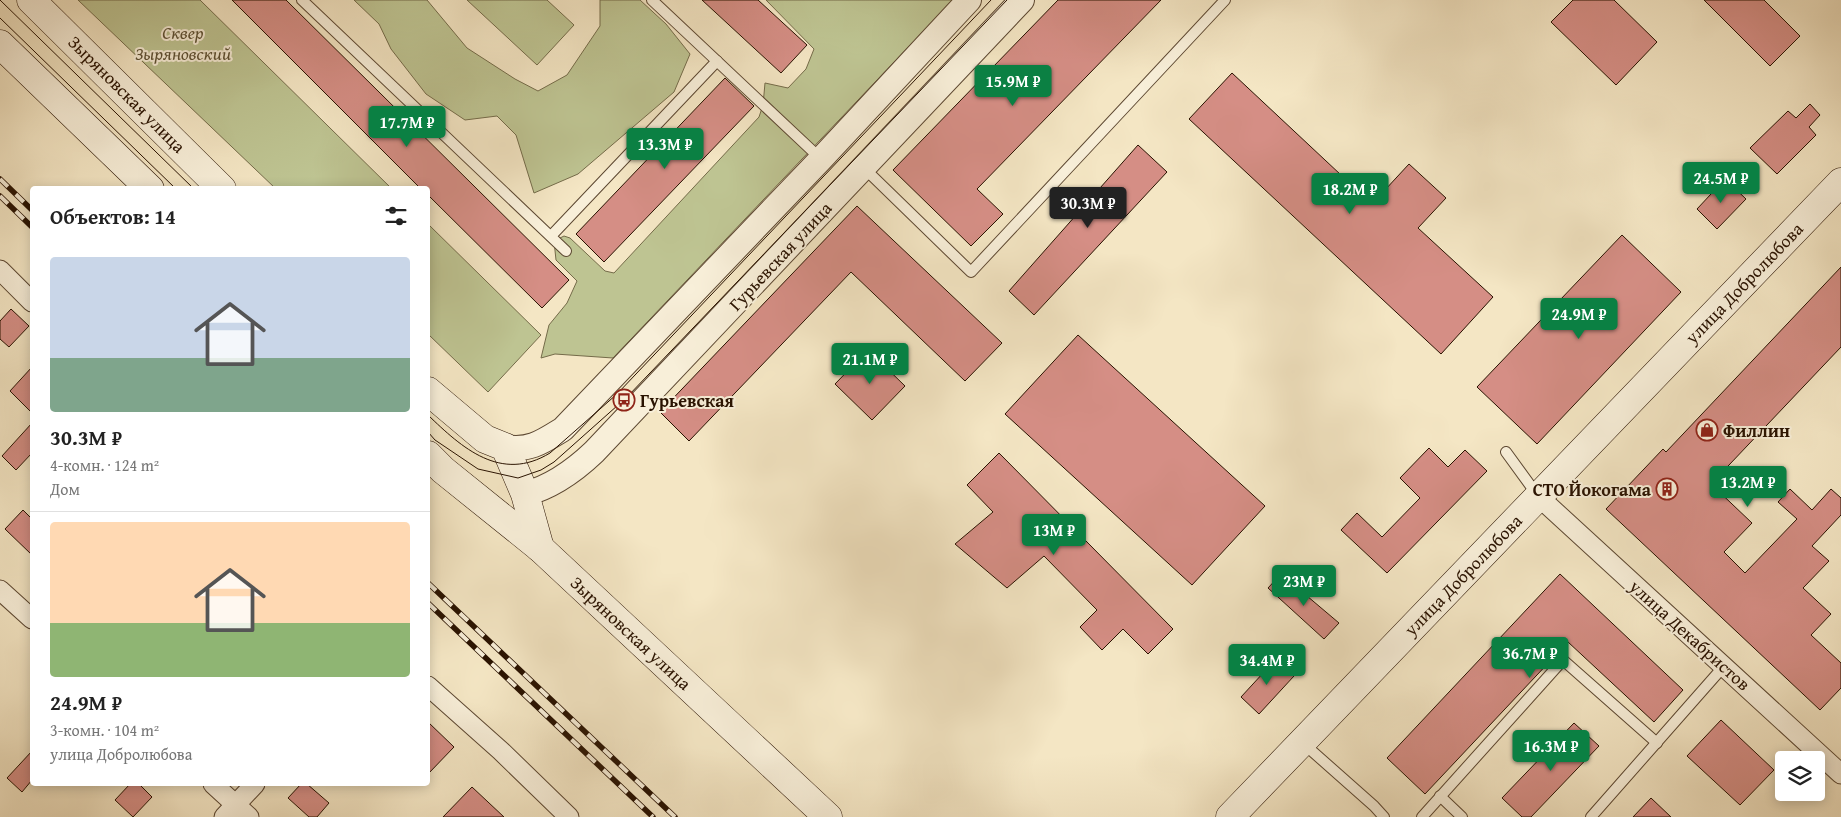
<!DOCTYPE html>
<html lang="ru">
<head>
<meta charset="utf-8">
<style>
	body { margin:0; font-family:"Gentium Book Plus",serif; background:#f6f6f6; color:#222; height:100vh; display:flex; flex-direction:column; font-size:19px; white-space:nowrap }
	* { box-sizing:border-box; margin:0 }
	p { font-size:16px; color:#767676 }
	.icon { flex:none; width:28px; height:28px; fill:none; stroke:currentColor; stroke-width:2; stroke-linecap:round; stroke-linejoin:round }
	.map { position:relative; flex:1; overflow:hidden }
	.sheet { position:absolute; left:30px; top:186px; width:400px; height:600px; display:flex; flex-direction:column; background:#fff; border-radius:5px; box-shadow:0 2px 12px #0003 }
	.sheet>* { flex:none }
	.fabs { position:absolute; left:1775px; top:751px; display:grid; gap:10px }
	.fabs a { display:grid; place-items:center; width:50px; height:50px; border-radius:5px; background:#fff; box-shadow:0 2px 12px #0003; font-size:25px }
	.price { position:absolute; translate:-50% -42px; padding:0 11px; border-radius:5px; background:#0b8043; color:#fff; font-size:16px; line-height:32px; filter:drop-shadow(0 1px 2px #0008) }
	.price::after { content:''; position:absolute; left:50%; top:30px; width:15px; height:11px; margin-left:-8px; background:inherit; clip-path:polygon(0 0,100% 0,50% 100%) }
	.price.current { background:#222; color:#fff }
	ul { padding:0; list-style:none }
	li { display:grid; align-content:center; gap:10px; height:265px; padding:0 20px }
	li+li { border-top:1px solid #e0e0e0 }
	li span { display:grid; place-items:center; height:155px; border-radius:5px; color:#555 }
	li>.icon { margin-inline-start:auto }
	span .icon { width:90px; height:90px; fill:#fffc; stroke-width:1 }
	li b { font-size:21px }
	h2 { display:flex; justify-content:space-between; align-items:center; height:60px; padding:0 20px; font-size:21px }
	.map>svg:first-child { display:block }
	.green { fill:#bec492; stroke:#746b49 }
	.building { fill:#d58e85; stroke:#291200 }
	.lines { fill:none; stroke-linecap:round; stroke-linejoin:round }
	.service-casing { stroke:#5c4731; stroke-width:12 }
	.minor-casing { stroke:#5c4731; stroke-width:21 }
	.tertiary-casing { stroke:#5c4731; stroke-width:26 }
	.secondary-casing { stroke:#291200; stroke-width:29 }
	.service { stroke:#f8efd9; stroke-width:10 }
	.minor { stroke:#f8efd9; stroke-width:19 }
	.tertiary { stroke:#f8efd9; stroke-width:24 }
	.secondary { stroke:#f8efd9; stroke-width:28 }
	.tram { stroke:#291200; stroke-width:1 }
	.rail-casing { stroke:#291200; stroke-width:5.5 }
	.rail { stroke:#f8efd9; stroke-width:4; stroke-dasharray:11; stroke-linecap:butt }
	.labels { text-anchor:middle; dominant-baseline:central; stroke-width:4; stroke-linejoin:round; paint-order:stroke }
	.park-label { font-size:18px; font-style:italic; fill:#5d5033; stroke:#f8efd9 }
	.street-label { font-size:18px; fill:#291200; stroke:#f8efd9 }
	.poi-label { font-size:18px; font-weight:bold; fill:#291200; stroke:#f8efd9; text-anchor:start }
</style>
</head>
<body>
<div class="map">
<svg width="1841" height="817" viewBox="0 0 1841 817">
	<rect width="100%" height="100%" fill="#f4e6c4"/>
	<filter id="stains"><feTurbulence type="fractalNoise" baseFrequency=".004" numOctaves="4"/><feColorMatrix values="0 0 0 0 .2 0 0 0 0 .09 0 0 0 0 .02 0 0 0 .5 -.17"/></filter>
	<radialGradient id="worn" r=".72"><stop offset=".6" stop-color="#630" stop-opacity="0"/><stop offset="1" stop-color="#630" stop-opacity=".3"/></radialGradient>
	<g class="green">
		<polygon points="78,0 200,0 392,189 276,189"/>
		<polygon points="354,0 427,0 467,48 515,79 538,91 567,75 600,26 600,0 640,0 666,24 690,54 674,92 578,174 534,193 516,135 497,116 465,120 426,94 391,49 379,24"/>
		<polygon points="467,0 547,0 574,25 537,65"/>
		<polygon points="766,0 953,0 613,358 555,354 541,358 549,325 567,303 577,281 556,260 554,241 564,236 570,238 605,271 614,273 759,117 763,105 765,83 788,88 806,69 814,49"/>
		<polygon points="428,224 541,335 488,392 428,334"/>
	</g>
	<g class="building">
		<polygon points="232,0 286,0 569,280 542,308 428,195 428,189 421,189"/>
		<polygon points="702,0 758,0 807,45 781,73"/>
		<polygon points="1058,0 1161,0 977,189 1003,214 971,246 893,170"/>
		<polygon points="1573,0 1614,0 1657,42 1616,85 1551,22"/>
		<polygon points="1704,0 1764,0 1800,36 1770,66"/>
		<polygon points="1232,73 1372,204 1409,164 1446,198 1418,228 1493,297 1441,354 1189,119"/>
		<polygon points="725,78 754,106 604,262 576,234"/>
		<polygon points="1810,104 1820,115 1809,127 1816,135 1777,174 1750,148 1788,111 1796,118"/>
		<polygon points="1138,145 1167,172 1034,315 1009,291"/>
		<polygon points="1725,179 1746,199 1717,229 1697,209"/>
		<polygon points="857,206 1002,343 965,381 851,272 689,441 660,412"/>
		<polygon points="1622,235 1681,292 1537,444 1477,387"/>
		<polygon points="1841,267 1841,347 1711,484 1752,523 1724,552 1745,573 1797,519 1778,502 1790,489 1812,510 1831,489 1841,498 1841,515 1812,546 1829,561 1803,588 1831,614 1811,635 1841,663 1841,688 1820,710 1606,509 1663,449 1666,452"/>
		<polygon points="11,309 29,326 9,347 0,339 0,321"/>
		<polygon points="1078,335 1265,506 1192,585 1005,414"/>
		<polygon points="868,350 905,386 872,420 835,384"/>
		<polygon points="32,367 32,413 10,391"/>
		<polygon points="32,423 32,453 16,470 2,456"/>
		<polygon points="1429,448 1448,467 1465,450 1487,471 1387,573 1341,530 1357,513 1382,537 1420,498 1400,478"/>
		<polygon points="999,453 1173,629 1148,654 1123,629 1102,650 1080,627 1097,610 1044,556 1007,588 955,544 993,512 967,485"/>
		<polygon points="23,510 32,519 32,555 5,529"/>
		<polygon points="1281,574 1339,623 1324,639 1268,588"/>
		<polygon points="1560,574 1683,690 1654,722 1568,642 1425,794 1387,758"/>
		<polygon points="1276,659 1294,676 1259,714 1241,697"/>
		<polygon points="1721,720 1774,770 1740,805 1687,756"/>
		<polygon points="428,722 454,747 428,774"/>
		<polygon points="1574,723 1599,746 1531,817 1522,817 1502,798"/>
		<polygon points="32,751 32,780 22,792 7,778"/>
		<polygon points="130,784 139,784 152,797 133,817 115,800"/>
		<polygon points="301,784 307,784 329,803 317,817 309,817 288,798"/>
		<polygon points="472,787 504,817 443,817"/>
		<polygon points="1651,798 1671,817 1633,817"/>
	</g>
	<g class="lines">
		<g class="service-casing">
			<g id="service">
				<polyline points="302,0 566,251"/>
				<polyline points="652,0 821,159"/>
				<polyline points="863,167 971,272 1225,0"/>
				<polyline points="551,236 717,61"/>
				<polyline points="1506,452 1538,496"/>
				<polyline points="1304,744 1374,806 1384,817"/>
				<polyline points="1440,796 1462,817"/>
				<polyline points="1422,817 1563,660 1657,743"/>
				<polyline points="1591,817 1724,666"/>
			</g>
		</g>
		<g class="minor-casing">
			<g id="minor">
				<polyline points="0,270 32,302"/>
				<polyline points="1539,497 1841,774"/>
				<polyline points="0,590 32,619"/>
				<polyline points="428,686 501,751 569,817"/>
				<polyline points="213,784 249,817"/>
				<polyline points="224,817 255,784"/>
			</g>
		</g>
		<g class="tertiary-casing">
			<g id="tertiary">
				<path d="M505,447c25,4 37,-5 58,-18l258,-270 148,-159"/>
				<path d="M525,494c27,-7 49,-23 69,-42l428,-452"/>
			</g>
		</g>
		<g class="secondary-casing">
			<g id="secondary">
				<polyline points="31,0 222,189"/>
				<polyline points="0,44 150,189"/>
				<polyline points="428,391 485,439 505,447 525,494 540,548"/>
				<polyline points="428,455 443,470 540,548 828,817"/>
				<polyline points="1230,817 1841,182"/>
			</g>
		</g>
		<use href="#service" class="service"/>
		<use href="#minor" class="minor"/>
		<use href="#tertiary" class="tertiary"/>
		<use href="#secondary" class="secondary"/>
		<g class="tram">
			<polyline points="0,0 194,189"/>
			<polyline points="0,18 176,189"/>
			<path d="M428,415c34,33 73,68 122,38l67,-59 374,-394"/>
			<polyline points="428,432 435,440 478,469 518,478 541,470 554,462 627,397 1007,0"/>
		</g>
		<g class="rail-casing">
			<g id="rail">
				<polyline points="0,179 32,210"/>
				<polyline points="0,196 32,227"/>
				<polyline points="428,583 675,817"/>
				<polyline points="428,603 653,817"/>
			</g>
		</g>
		<use href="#rail" class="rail"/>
	</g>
	<defs>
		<g id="bus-ring" transform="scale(1.125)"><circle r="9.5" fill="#f8efd9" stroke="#8f2418" stroke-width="1.5"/><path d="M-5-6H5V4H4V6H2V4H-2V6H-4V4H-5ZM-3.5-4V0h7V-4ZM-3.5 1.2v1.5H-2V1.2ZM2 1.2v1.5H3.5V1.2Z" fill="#8f2418"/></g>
		<g id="shop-ring" transform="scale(1.125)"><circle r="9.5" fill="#f8efd9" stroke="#8f2418" stroke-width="1.5"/><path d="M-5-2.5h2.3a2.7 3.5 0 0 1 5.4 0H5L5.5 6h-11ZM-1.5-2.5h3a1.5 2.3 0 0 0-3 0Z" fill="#8f2418"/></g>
		<g id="building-ring" transform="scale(1.125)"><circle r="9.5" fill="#f8efd9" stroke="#8f2418" stroke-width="1.5"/><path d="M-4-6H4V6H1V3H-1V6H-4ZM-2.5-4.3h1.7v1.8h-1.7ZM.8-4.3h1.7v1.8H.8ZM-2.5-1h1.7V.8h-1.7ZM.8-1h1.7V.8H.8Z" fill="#8f2418"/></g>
	</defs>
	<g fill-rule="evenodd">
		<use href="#bus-ring" x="624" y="400"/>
		<use href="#shop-ring" x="1707" y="430"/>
		<use href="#building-ring" x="1667" y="489"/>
	</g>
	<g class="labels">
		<g class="park-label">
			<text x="183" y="32">Cквер<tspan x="183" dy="21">Зыряновский</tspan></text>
		</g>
		<g class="street-label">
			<text transform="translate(127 94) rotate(45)">Зыряновская улица</text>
			<text transform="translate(780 256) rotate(-47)">Гурьевская улица</text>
			<text transform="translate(1744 283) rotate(-46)">улица Добролюбова</text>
			<text transform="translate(1463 575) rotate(-46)">улица Добролюбова</text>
			<text transform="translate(631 633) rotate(43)">Зыряновская улица</text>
			<text transform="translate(1690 635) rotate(42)">улица Декабристов</text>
		</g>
		<g class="poi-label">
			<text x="640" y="400">Гурьевская</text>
			<text x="1723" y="430">Филлин</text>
			<text x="1651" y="489" text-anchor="end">СТО Йокогама</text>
		</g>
	</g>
	<rect width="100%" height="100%" filter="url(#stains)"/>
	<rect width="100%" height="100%" fill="url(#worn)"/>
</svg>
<div class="fabs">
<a><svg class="icon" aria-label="layers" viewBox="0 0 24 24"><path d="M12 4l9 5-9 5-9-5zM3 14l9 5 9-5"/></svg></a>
</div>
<b class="price" style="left:1013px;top:107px">15.9M ₽</b>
<b class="price" style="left:407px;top:148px">17.7M ₽</b>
<b class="price" style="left:665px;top:170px">13.3M ₽</b>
<b class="price" style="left:1721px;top:204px">24.5M ₽</b>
<b class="price" style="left:1350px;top:215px">18.2M ₽</b>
<b class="price current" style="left:1088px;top:229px">30.3M ₽</b>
<b class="price" style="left:1579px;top:340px">24.9M ₽</b>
<b class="price" style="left:870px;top:385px">21.1M ₽</b>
<b class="price" style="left:1748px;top:508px">13.2M ₽</b>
<b class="price" style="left:1054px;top:556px">13M ₽</b>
<b class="price" style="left:1304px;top:607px">23M ₽</b>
<b class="price" style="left:1530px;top:679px">36.7M ₽</b>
<b class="price" style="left:1267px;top:686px">34.4M ₽</b>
<b class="price" style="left:1551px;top:772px">16.3M ₽</b>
<section class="sheet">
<h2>Объектов: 14<svg class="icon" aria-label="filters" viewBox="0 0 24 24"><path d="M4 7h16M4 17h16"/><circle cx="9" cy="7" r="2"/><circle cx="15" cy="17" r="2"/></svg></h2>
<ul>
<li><span style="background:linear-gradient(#c9d6e8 65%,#7fa58c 0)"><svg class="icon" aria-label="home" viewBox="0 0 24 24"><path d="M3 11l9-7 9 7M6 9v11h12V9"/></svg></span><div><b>30.3M ₽</b><p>4-комн. · 124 m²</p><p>Дом</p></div></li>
<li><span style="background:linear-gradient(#ffd9b3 65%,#8fb573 0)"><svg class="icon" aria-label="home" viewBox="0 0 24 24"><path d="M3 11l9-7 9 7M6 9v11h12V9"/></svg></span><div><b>24.9M ₽</b><p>3-комн. · 104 m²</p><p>улица Добролюбова</p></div></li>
</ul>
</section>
</div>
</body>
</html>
